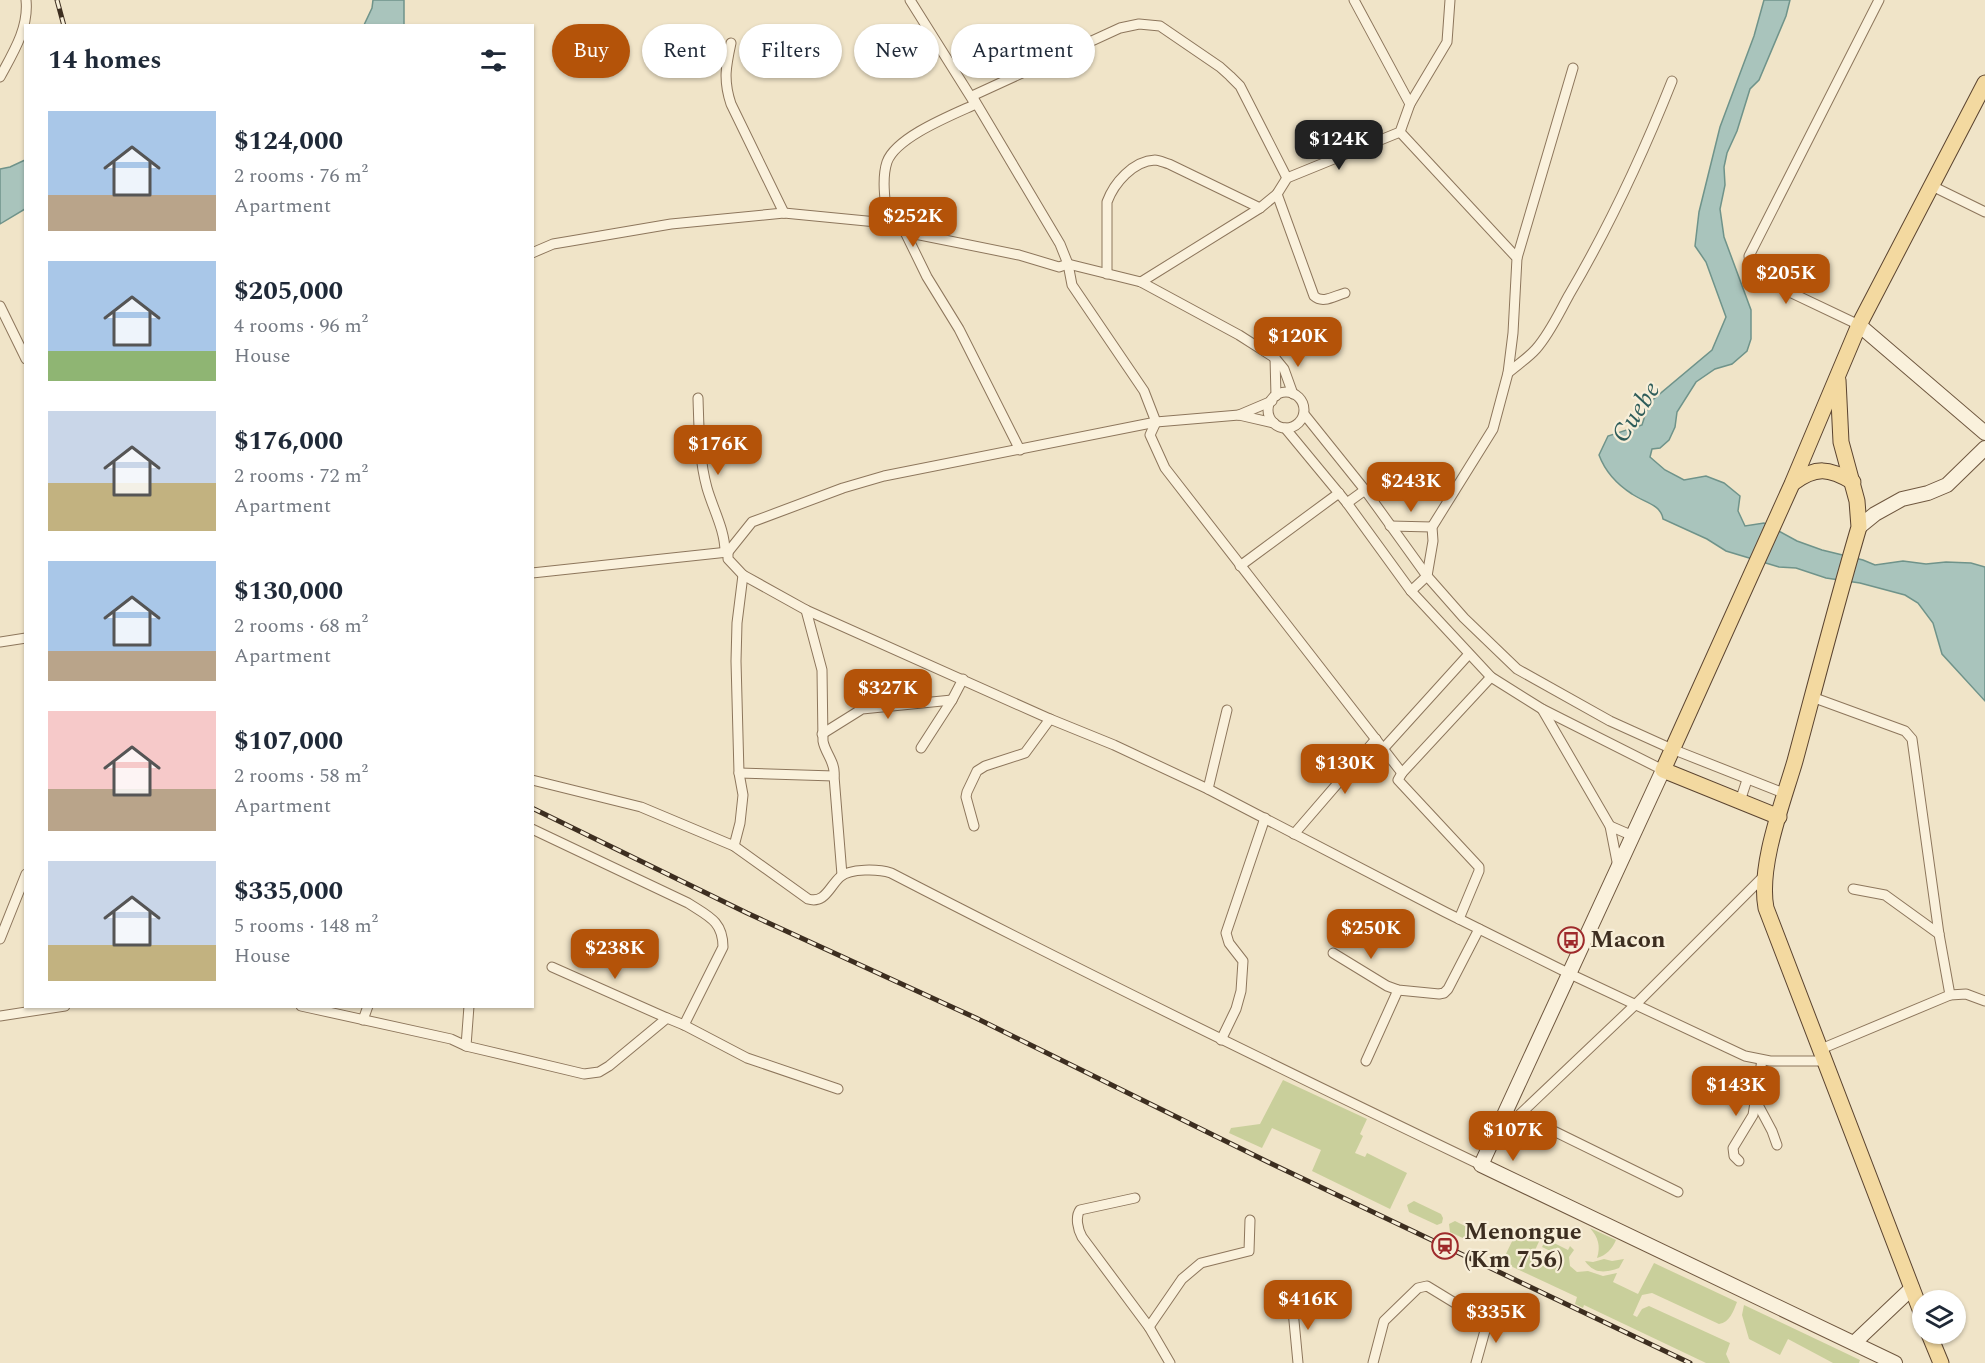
<!DOCTYPE html>
<html lang="en">
<head>
<meta charset="utf-8">
<style>
	body { margin:0; font-family:Spectral,serif; background:#f6f6f7; color:#1f2937; height:100vh; display:flex; flex-direction:column; font-size:22px; white-space:nowrap }
	* { box-sizing:border-box; margin:0 }
	p { font-size:20px; color:#747a83 }
	.icon { flex:none; width:33px; height:33px; fill:none; stroke:currentColor; stroke-width:2; stroke-linecap:round; stroke-linejoin:round }
	.map { position:relative; flex:1; overflow:hidden }
	.drawer { position:absolute; left:24px; top:24px; width:510px; height:984px; display:flex; flex-direction:column; background:#fff; border-radius:0px; box-shadow:0 2px 4px #0004 }
	.drawer>* { flex:none }
	.guide { position:absolute; left:552px; top:24px; width:570px; height:54px; display:flex; gap:12px }
	.controls { position:absolute; left:1912px; top:1290px; display:grid; gap:12px }
	.controls a { display:grid; place-items:center; width:54px; height:54px; border-radius:50%; background:#fff; box-shadow:0 2px 4px #0004; font-size:30px }
	.price { position:absolute; translate:-50% -51px; padding:0 14px; border-radius:12px; background:#b45309; color:#fff; font-size:20px; line-height:39px; filter:drop-shadow(0 2px 3px #0008) }
	.price::after { content:''; position:absolute; left:50%; top:36px; width:18px; height:14px; margin-left:-9px; background:inherit; clip-path:polygon(0 0,100% 0,50% 100%) }
	.price.current { background:#222; color:#fff }
	ul { padding:0; list-style:none }
	li { display:flex; align-items:center; gap:18px; height:150px; padding:0 24px }
	li span { display:grid; place-items:center; flex:none; width:168px; height:120px; border-radius:0px; color:#555 }
	li>.icon { margin-inline-start:auto }
	span .icon { width:72px; height:72px; fill:#fffc; stroke-width:1 }
	li b { font-size:26px }
	h2 { display:flex; justify-content:space-between; align-items:center; height:72px; padding:0 24px; font-size:26px }
	.tag { padding:0 21px; border-radius:27px; background:#fff; box-shadow:0 2px 4px #0004; font-size:21px; line-height:54px }
	.tag.current { background:#b45309; color:#fff }
	.map>svg:first-child { display:block }
	.green { fill:#c9cf9b }
	.water { fill:#a9c4bc; stroke:#6f938a; stroke-width:1.5 }
	.lines { fill:none; stroke-linecap:round; stroke-linejoin:round }
	.street-casing { stroke:#8d765c; stroke-width:11 }
	.secondary-casing { stroke:#6f573f; stroke-width:16 }
	.primary-casing { stroke:#5b4430; stroke-width:17 }
	.street { stroke:#faf1dc; stroke-width:9 }
	.secondary { stroke:#faf1dc; stroke-width:14 }
	.primary { stroke:#f3d9a0; stroke-width:15 }
	.rail-casing { stroke:#3d2e20; stroke-width:5 }
	.rail { stroke:#f7eed8; stroke-width:3; stroke-dasharray:9; stroke-linecap:butt }
	.labels { text-anchor:middle; dominant-baseline:central; stroke-width:4.5; stroke-linejoin:round; paint-order:stroke }
	.poi-label { font-size:24px; font-weight:bold; fill:#3d2e20; stroke:#f7eed8; text-anchor:start }
	.water-label { font-size:26px; font-style:italic; fill:#2f5d5a; stroke:#f7eed8 }
</style>
</head>
<body>
<div class="map">
<svg width="1985" height="1363" viewBox="0 0 1985 1363">
	<rect width="100%" height="100%" fill="#f0e4c8"/>
	<g class="green">
		<polygon points="1283,1080 1367,1119 1360,1134 1363,1136 1355,1153 1365,1157 1367,1153 1407,1173 1390,1209 1312,1171 1321,1150 1272,1128 1262,1148 1229,1133 1231,1128 1260,1124"/>
		<polygon points="1414,1201 1441,1214 1443,1218 1442,1223 1437,1225 1409,1212 1407,1205"/>
		<polygon points="1455,1221 1473,1230 1474,1234 1473,1238 1467,1240 1450,1232 1449,1224"/>
		<path d="M1519,1227l22,10 -9,20 3,2 -1,2 15,7 3,-5 7,3 4,-9 -21,-10 4,-8 22,11 2,-4 4,4 -5,7 1,9 7,6 11,-1 15,5 14,-3 -4,9 25,12 16,-31 83,39c-4,10 -7,20 -18,22l-67,-31 -10,2 -9,20 4,2 5,-8 7,-3 81,37 -4,11 4,9h-24l-122,-58 -1,3 -8,-4 2,-7 -75,-35z"/>
		<path d="M1590,1228l26,12c-4,9 -9,15 -19,18 4,-12 1,-21 -7,-30z"/>
		<path d="M1604,1259l8,2 12,-2 -5,9c-14,5 -25,6 -34,-7l8,1z"/>
		<polygon points="1744,1305 1860,1360 1859,1363 1833,1363 1788,1339 1780,1355 1749,1339 1742,1315"/>
	</g>
	<g class="water">
		<polygon points="373,0 404,0 404,25 364,25 372,8"/>
		<path d="M1764,0h26l-4,16 -27,64 -9,9 -13,42 -10,22 -3,14 1,18 -5,24 4,28 27,73v29l-4,12 -15,13 -17,5 -19,13 -19,30 -2,15 -6,13 -9,8 -8,1 -2,8 15,13 19,10 22,-4 18,7 16,13 -2,15 7,15 19,-3 33,18 25,9 41,10 12,5 28,-4 23,3 20,-2 25,1 14,4v134l-43,-47 -9,-31 -15,-20 -13,-8 -45,-12 -34,-5 -30,-10 -17,-1 -53,-16 -19,-12 -44,-20c-2,-15 -20,-17 -31,-25 -14,-9 -27,-23 -33,-39l9,-19 34,-11 7,-22 63,-53 14,-33 -20,-55 -11,-16 4,-34 21,-85 34,-91z"/>
		<polygon points="25,160 25,209 0,224 0,169 10,167"/>
	</g>
	<g class="lines">
		<g class="street-casing">
			<g id="street">
				<polyline points="910,0 974,102"/>
				<polyline points="1354,0 1410,104"/>
				<path d="M731,43c-5,23 -8,37 0,61l53,109"/>
				<path d="M0,77c13,-24 29,-49 26,-77"/>
				<polyline points="1400,132 1517,258 1513,333 1508,373 1493,429 1432,527 1433,541 1427,576 1411,591"/>
				<polyline points="1287,178 1240,86 1230,76 1220,67 1160,26 1139,24 1120,28 972,96 1060,244 1068,264 1072,285 1144,391 1156,422 1150,435 1165,468 1402,773"/>
				<polyline points="1932,186 1985,212"/>
				<path d="M1277,194l37,102c9,8 20,0 31,-3"/>
				<path d="M887,223c-1,-19 -6,-43 0,-61 9,-25 65,-47 89,-58l-3,-6"/>
				<polyline points="905,232 927,277 959,329 1020,450"/>
				<polyline points="532,253 553,244 571,241 671,224 784,213 887,223 905,232 1019,255 1059,267 1068,264 1141,282 1239,335 1275,358 1284,369 1293,394"/>
				<polyline points="1517,258 1573,68"/>
				<path d="M1107,274v-72c7,-19 26,-41 48,-42 4,0 10,3 14,4l91,44"/>
				<polyline points="1141,282 1260,208 1277,194 1287,178 1400,132 1410,104 1447,42 1450,0"/>
				<polyline points="0,306 26,359"/>
				<polyline points="1859,325 1756,276 1750,265 1749,256 1879,0"/>
				<polyline points="1275,358 1276,396"/>
				<path d="M1508,373c9,-8 20,-15 28,-24 14,-16 23,-36 33,-54 40,-68 74,-141 103,-214"/>
				<circle cx="1286" cy="410" r="18"/>
				<path d="M698,398c1,30 1,61 9,90 6,21 18,42 18,64"/>
				<polyline points="1304,414 1365,490 1427,576 1464,618 1517,669 1610,721 1672,749 1786,794"/>
				<polyline points="1239,415 1272,401"/>
				<polyline points="1285,428 1347,503 1411,591 1491,677 1542,709 1663,770"/>
				<polyline points="1347,503 1365,490"/>
				<polyline points="1390,526 1432,527"/>
				<polyline points="728,552 728,559 743,575 806,610 1050,719 1114,745 1208,789 1445,912 1568,973 1745,1056 1770,1061 1826,1061"/>
				<polyline points="1240,566 1339,493"/>
				<polyline points="532,573 728,552 752,522 843,488 884,476 1156,422 1239,415 1274,423"/>
				<path d="M806,610l16,60 1,71c2,12 13,22 11,35l8,99"/>
				<polyline points="0,642 26,638"/>
				<polyline points="1812,697 1905,731 1912,739 1939,934 1950,995 1821,1049"/>
				<polyline points="1542,709 1610,826 1618,867"/>
				<polyline points="822,734 862,709 952,700"/>
				<polyline points="921,748 952,700 963,679"/>
				<polyline points="1383,749 1469,654"/>
				<polyline points="739,773 834,776"/>
				<path d="M532,780l109,27 93,39 74,53c17,5 21,-12 32,-22 10,-9 39,-8 51,-4 195,101 392,197 590,292"/>
				<polyline points="1208,789 1227,710"/>
				<polyline points="1740,801 1747,780"/>
				<polyline points="974,826 966,797 967,792 977,771 985,766 1025,753 1050,719"/>
				<polyline points="1610,826 1633,836"/>
				<path d="M532,829l156,74c20,13 35,18 35,44l-39,78"/>
				<polyline points="1294,834 1376,739"/>
				<polyline points="734,846 740,823 743,795 739,773 736,661 737,623 743,575"/>
				<polyline points="1853,889 1885,895 1939,934"/>
				<polyline points="1459,919 1479,871 1479,867 1398,780 1402,773 1491,677"/>
				<polyline points="0,939 26,874"/>
				<polyline points="1333,953 1387,986 1398,990 1439,994 1444,993 1448,989 1479,929"/>
				<polyline points="552,967 667,1018"/>
				<polyline points="1950,995 1966,994 1985,1001"/>
				<polyline points="301,1006 451,1039 466,1046 584,1074 599,1072 609,1066 667,1018 684,1025 747,1058 838,1089"/>
				<polyline points="0,1016 65,1006"/>
				<polyline points="363,1020 368,1006"/>
				<polyline points="1221,1040 1236,1009 1241,991 1243,961 1229,943 1226,933 1265,818"/>
				<polyline points="466,1046 469,1006"/>
				<polyline points="1366,1061 1398,990"/>
				<polyline points="1756,1101 1772,1131 1777,1145"/>
				<polyline points="1521,1115 1678,1192"/>
				<polyline points="1495,1138 1636,1004 1764,876"/>
				<polyline points="1739,1161 1734,1156 1733,1148 1753,1115 1762,1060"/>
				<path d="M1135,1198l-55,12c-5,7 -2,20 2,27l67,90 21,36"/>
				<polyline points="1292,1300 1298,1363"/>
				<polyline points="1149,1327 1182,1279 1201,1263 1249,1251 1250,1220"/>
				<polyline points="1373,1363 1384,1321 1418,1288 1427,1286 1486,1322 1486,1327 1476,1363"/>
			</g>
		</g>
		<g class="secondary-casing">
			<g id="secondary">
				<polyline points="1859,325 1985,433"/>
				<polyline points="1859,527 1875,514 1902,499 1928,493 1947,485 1985,448"/>
				<polyline points="1663,770 1481,1165 1895,1363"/>
				<polyline points="1854,1343 1912,1288"/>
			</g>
		</g>
		<g class="primary-casing">
			<g id="primary">
				<path d="M1838,380l3,62 16,59 2,26c-23,78 -43,156 -64,234 -12,41 -37,105 -29,147l157,409"/>
				<path d="M1793,483c23,-17 36,-15 60,-1"/>
				<polyline points="1779,817 1663,770 1792,484 1859,325 1985,83"/>
				<polyline points="1929,1334 1941,1363"/>
			</g>
		</g>
		<use href="#street" class="street"/>
		<use href="#secondary" class="secondary"/>
		<use href="#primary" class="primary"/>
		<g class="rail-casing">
			<g id="rail">
				<polyline points="57,0 64,26"/>
				<polyline points="532,808 747,913 976,1018 1270,1163 1690,1363"/>
			</g>
		</g>
		<use href="#rail" class="rail"/>
	</g>
	<defs>
		<g id="bus-ring" transform="scale(1.35)"><circle r="9.5" fill="#f7eed8" stroke="#9e2a2b" stroke-width="1.5"/><path d="M-5-6H5V4H4V6H2V4H-2V6H-4V4H-5ZM-3.5-4V0h7V-4ZM-3.5 1.2v1.5H-2V1.2ZM2 1.2v1.5H3.5V1.2Z" fill="#9e2a2b"/></g>
		<g id="station-ring" transform="scale(1.35)"><circle r="9.5" fill="#f7eed8" stroke="#9e2a2b" stroke-width="1.5"/><path d="M-3-6H3Q5-6 5-4V2Q5 4 3 4L4.5 6H3L1.5 4h-3L-3 6H-4.5L-3 4Q-5 4-5 2V-4Q-5-6-3-6ZM-3.5-4v3h7v-3ZM-3.5 1v1.5H-2V1ZM2 1v1.5H3.5V1Z" fill="#9e2a2b"/></g>
	</defs>
	<g fill-rule="evenodd">
		<use href="#bus-ring" x="1571" y="940"/>
		<use href="#station-ring" x="1445" y="1246"/>
	</g>
	<g class="labels">
		<g class="poi-label">
			<text x="1590" y="940">Macon</text>
			<text x="1464" y="1232">Menongue<tspan x="1464" dy="28">(Km 756)</tspan></text>
		</g>
		<g class="water-label">
			<text transform="translate(1636 412) rotate(-57)">Cuebe</text>
		</g>
	</g>
</svg>
<div class="controls">
<a><svg class="icon" aria-label="layers" viewBox="0 0 24 24"><path d="M12 4l9 5-9 5-9-5zM3 14l9 5 9-5"/></svg></a>
</div>
<b class="price current" style="left:1339px;top:171px">$124K</b>
<b class="price" style="left:913px;top:248px">$252K</b>
<b class="price" style="left:1786px;top:305px">$205K</b>
<b class="price" style="left:1298px;top:368px">$120K</b>
<b class="price" style="left:718px;top:476px">$176K</b>
<b class="price" style="left:1411px;top:513px">$243K</b>
<b class="price" style="left:888px;top:720px">$327K</b>
<b class="price" style="left:1345px;top:795px">$130K</b>
<b class="price" style="left:1371px;top:960px">$250K</b>
<b class="price" style="left:615px;top:980px">$238K</b>
<b class="price" style="left:1736px;top:1117px">$143K</b>
<b class="price" style="left:1513px;top:1162px">$107K</b>
<b class="price" style="left:1308px;top:1331px">$416K</b>
<b class="price" style="left:1496px;top:1344px">$335K</b>
<div class="guide">
<a class="tag current">Buy</a>
<a class="tag">Rent</a>
<a class="tag">Filters</a>
<a class="tag">New</a>
<a class="tag">Apartment</a>
</div>
<section class="drawer">
<h2>14 homes<svg class="icon" aria-label="filters" viewBox="0 0 24 24"><path d="M4 7h16M4 17h16"/><circle cx="9" cy="7" r="2"/><circle cx="15" cy="17" r="2"/></svg></h2>
<ul>
<li><span style="background:linear-gradient(#a9c7e8 70%,#b9a48a 0)"><svg class="icon" aria-label="home" viewBox="0 0 24 24"><path d="M3 11l9-7 9 7M6 9v11h12V9"/></svg></span><div><b>$124,000</b><p>2 rooms · 76 m²</p><p>Apartment</p></div></li>
<li><span style="background:linear-gradient(#a9c7e8 75%,#8fb573 0)"><svg class="icon" aria-label="home" viewBox="0 0 24 24"><path d="M3 11l9-7 9 7M6 9v11h12V9"/></svg></span><div><b>$205,000</b><p>4 rooms · 96 m²</p><p>House</p></div></li>
<li><span style="background:linear-gradient(#c9d6e8 60%,#c2b280 0)"><svg class="icon" aria-label="home" viewBox="0 0 24 24"><path d="M3 11l9-7 9 7M6 9v11h12V9"/></svg></span><div><b>$176,000</b><p>2 rooms · 72 m²</p><p>Apartment</p></div></li>
<li><span style="background:linear-gradient(#a9c7e8 75%,#b9a48a 0)"><svg class="icon" aria-label="home" viewBox="0 0 24 24"><path d="M3 11l9-7 9 7M6 9v11h12V9"/></svg></span><div><b>$130,000</b><p>2 rooms · 68 m²</p><p>Apartment</p></div></li>
<li><span style="background:linear-gradient(#f6c9c9 65%,#b9a48a 0)"><svg class="icon" aria-label="home" viewBox="0 0 24 24"><path d="M3 11l9-7 9 7M6 9v11h12V9"/></svg></span><div><b>$107,000</b><p>2 rooms · 58 m²</p><p>Apartment</p></div></li>
<li><span style="background:linear-gradient(#c9d6e8 70%,#c2b280 0)"><svg class="icon" aria-label="home" viewBox="0 0 24 24"><path d="M3 11l9-7 9 7M6 9v11h12V9"/></svg></span><div><b>$335,000</b><p>5 rooms · 148 m²</p><p>House</p></div></li>
</ul>
</section>
</div>
</body>
</html>
